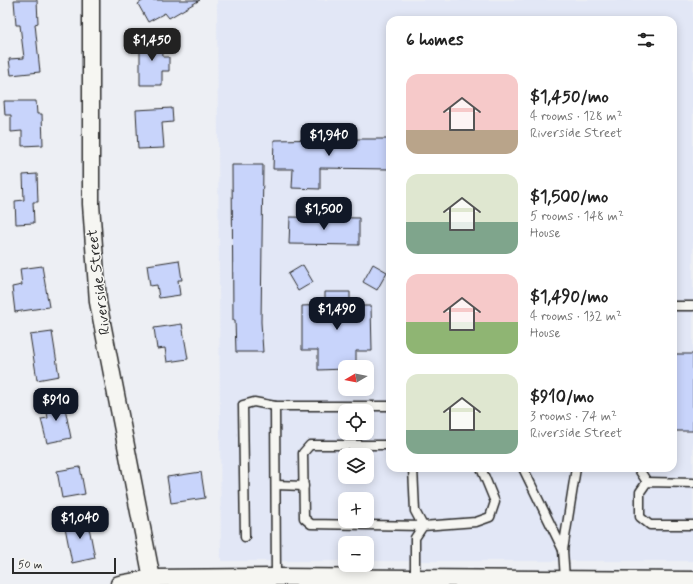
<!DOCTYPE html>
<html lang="en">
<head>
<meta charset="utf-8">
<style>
	body { margin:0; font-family:Mynerve,sans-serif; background:#f2f2f2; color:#222; height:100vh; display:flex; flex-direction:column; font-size:15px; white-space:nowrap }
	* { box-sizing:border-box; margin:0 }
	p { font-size:13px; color:#767676 }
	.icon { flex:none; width:22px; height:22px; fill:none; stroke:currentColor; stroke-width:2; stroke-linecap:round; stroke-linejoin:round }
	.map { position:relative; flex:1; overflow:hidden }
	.drawer { position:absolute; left:386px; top:16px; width:291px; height:456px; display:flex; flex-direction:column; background:#fff; border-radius:12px; box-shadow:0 2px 10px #0003 }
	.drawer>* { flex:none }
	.needle { width:26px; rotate:260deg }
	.buttons { position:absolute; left:338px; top:360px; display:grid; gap:8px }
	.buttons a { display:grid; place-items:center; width:36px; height:36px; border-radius:8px; background:#fff; box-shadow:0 2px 10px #0003; font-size:20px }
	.scale { position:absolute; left:12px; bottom:10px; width:104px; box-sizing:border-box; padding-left:4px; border:2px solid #2b2b2b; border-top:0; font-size:11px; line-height:14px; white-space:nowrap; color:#2b2b2b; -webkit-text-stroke:3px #f6f6f2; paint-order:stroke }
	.price { position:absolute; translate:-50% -34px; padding:0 9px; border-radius:8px; background:#111827; color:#fff; font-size:13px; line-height:26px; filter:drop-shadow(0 1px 2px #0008) }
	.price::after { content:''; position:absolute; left:50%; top:24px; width:12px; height:9px; margin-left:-6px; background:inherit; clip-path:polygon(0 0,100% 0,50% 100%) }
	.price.active { background:#222; color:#fff }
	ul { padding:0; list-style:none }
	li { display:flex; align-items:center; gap:12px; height:100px; padding:0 20px }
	li span { display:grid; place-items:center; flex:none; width:112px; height:80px; border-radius:12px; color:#555 }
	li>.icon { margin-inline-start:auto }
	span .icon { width:48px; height:48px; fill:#fffc; stroke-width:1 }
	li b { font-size:17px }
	h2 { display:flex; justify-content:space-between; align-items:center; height:48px; padding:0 20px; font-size:17px }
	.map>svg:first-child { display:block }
	.built { fill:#e2e7f6; fill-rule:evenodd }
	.building { fill:#c8d4fb; stroke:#2b2b2b }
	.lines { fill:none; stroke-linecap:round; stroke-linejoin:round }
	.service-casing { stroke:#2b2b2b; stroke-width:11 }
	.minor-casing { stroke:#2b2b2b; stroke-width:19 }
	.service { stroke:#f6f6f2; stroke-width:8 }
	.minor { stroke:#f6f6f2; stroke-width:16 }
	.labels { text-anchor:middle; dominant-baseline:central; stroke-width:3; stroke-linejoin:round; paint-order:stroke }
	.street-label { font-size:15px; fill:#2b2b2b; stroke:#f6f6f2 }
</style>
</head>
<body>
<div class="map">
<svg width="693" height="584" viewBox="0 0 693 584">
	<rect width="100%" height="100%" fill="#edeff4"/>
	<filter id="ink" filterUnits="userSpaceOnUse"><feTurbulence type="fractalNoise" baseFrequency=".025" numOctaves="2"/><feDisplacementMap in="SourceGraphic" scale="8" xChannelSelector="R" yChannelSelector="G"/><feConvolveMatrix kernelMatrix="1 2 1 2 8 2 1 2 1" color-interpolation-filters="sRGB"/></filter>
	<g filter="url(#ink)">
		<path class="built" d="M217,0h476v561h-326v-18h-22v18h-124zM390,20h283v448h-283zM345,367h22v22h-22zM345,411h22v22h-22zM345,455h22v22h-22zM345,499h22v22h-22z"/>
		<g class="building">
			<polygon points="14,0 37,0 38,23 35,24 40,72 11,75 9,59 24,58 20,25 16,25"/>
			<polygon points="144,0 200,0 169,18 165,13 148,22 138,4"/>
			<polygon points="140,38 162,38 163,57 169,57 169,71 162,71 162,85 140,85"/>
			<polygon points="4,101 36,101 37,114 42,114 43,145 22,146 22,131 11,132 11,115 5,115"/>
			<polygon points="172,108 173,122 162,123 164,148 138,149 136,110"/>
			<polygon points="335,139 390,139 390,169 320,168 320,189 292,188 293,169 273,169 274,140"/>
			<polygon points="232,165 263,165 261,322 263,352 236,352 235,320 233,320"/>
			<polygon points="37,174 38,202 33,202 34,223 16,224 15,201 24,200 23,175"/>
			<polygon points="290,217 359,218 359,245 289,244"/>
			<polygon points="179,260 182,280 178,280 180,295 159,298 157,285 150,286 147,265"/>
			<polygon points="373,264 387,272 377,290 363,282"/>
			<polygon points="303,265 313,282 298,291 288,274"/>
			<polygon points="42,266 49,307 15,312 12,287 22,285 20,269"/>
			<polygon points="325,292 350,292 350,306 371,306 372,351 356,351 356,367 345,367 345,369 318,370 318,350 302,350 302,306 325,305"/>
			<polygon points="182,324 188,359 167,362 165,348 157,349 154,328"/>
			<polygon points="52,332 59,376 37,380 30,335"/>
			<rect x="673" y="354" width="20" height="77"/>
			<polygon points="63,398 71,438 47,443 41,419 48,418 45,402"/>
			<polygon points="80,467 85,494 62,498 57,471"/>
			<polygon points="201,472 205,498 171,503 167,477"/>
			<polygon points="87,517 95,558 72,563 64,522"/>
		</g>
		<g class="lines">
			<g class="service-casing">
				<g id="service">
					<polyline points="673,306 693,306"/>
					<polyline points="390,445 310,445 303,453 304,518 311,524 423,526"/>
					<polyline points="413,468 415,511 423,526"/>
					<polyline points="523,468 563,550"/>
					<polyline points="638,468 647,482"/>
					<polyline points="693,483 647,482 640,492 640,517 650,525 693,525"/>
					<polyline points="276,485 304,486"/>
					<polyline points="245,537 243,405 254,402 275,406"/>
					<polyline points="276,577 275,406 390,406"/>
					<polyline points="415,577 415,538 423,526 476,522 490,517 495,502 481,468"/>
					<polyline points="565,579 563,550 576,468"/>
				</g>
			</g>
			<g class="minor-casing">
				<g id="minor">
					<polyline points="91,0 91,204 98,302 153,584"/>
					<polyline points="119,584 152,578 276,577 693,580"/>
				</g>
			</g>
			<use href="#service" class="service"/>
			<use href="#minor" class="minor"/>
		</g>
	</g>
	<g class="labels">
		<g class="street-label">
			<text transform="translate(99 282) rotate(-97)">Riverside Street</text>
		</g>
	</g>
</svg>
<div class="buttons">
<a><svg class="needle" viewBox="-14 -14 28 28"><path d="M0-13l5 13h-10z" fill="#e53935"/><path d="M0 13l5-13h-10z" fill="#767676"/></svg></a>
<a><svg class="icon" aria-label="locate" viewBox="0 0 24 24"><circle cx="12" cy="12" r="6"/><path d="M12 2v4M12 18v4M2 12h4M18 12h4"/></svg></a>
<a><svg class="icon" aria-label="layers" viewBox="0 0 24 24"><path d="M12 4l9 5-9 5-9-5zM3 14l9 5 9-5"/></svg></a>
<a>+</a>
<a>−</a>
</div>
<div class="scale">50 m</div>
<b class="price active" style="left:152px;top:62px">$1,450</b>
<b class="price" style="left:329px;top:157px">$1,940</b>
<b class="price" style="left:324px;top:231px">$1,500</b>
<b class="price" style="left:337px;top:331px">$1,490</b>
<b class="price" style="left:56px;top:422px">$910</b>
<b class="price" style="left:80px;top:540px">$1,040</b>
<section class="drawer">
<h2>6 homes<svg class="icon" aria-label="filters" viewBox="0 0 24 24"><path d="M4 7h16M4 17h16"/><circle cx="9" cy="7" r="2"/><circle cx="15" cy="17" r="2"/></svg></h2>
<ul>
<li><span style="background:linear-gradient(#f6c9c9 70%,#b9a48a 0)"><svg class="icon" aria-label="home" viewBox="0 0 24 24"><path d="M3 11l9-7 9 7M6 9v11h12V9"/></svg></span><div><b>$1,450/mo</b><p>4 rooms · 128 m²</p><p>Riverside Street</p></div></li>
<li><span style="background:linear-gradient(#dfe7d0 60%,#7fa58c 0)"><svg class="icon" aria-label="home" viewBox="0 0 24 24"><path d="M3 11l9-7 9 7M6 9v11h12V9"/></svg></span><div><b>$1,500/mo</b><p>5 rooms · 148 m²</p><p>House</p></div></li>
<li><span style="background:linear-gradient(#f6c9c9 60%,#8fb573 0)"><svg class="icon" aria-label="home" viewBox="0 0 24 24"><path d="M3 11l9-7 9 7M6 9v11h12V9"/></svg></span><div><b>$1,490/mo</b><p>4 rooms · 132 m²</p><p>House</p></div></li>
<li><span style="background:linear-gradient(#dfe7d0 70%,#7fa58c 0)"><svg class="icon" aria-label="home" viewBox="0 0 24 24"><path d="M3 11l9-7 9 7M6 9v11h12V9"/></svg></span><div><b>$910/mo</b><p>3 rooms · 74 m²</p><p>Riverside Street</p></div></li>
</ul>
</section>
</div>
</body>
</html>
